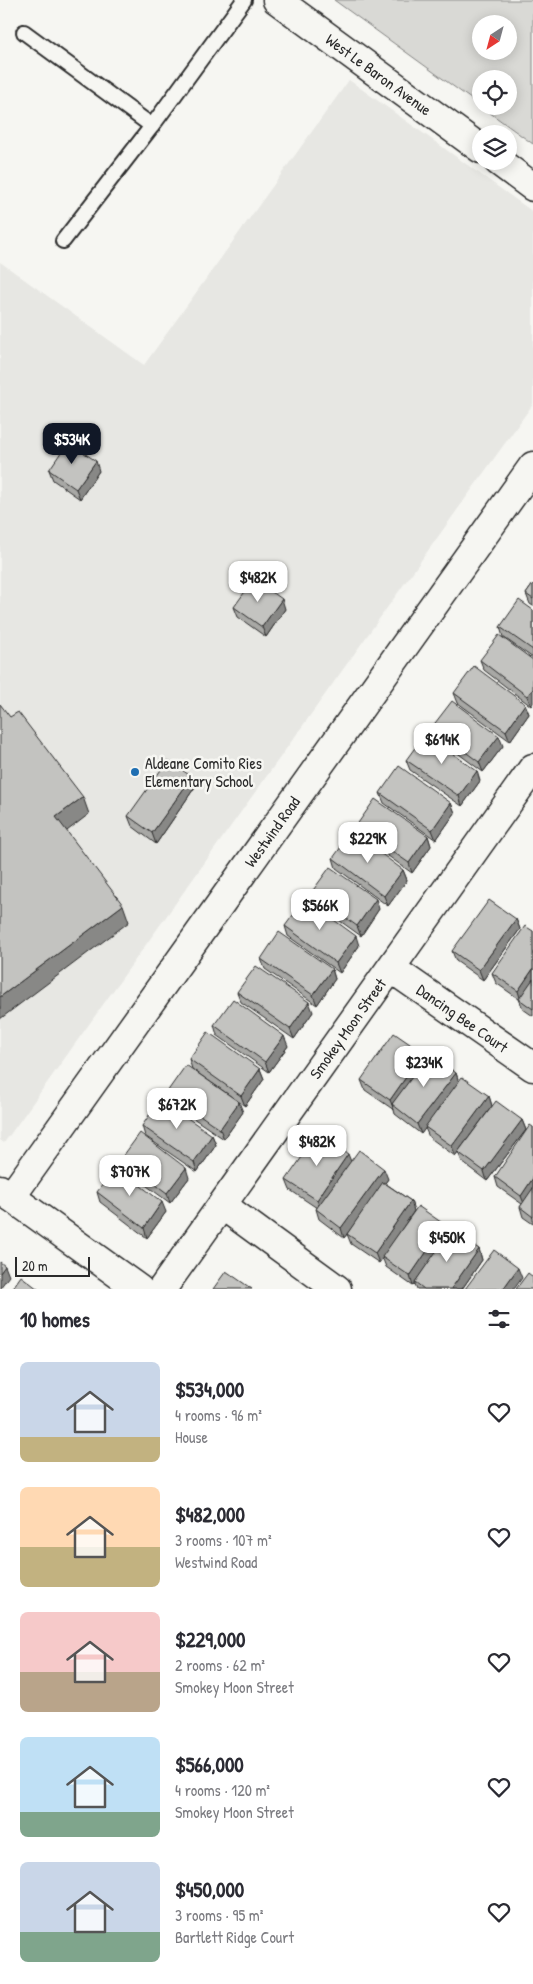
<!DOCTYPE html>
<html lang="en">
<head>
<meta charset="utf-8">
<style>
	body { margin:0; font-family:"Patrick Hand",sans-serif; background:#f7f7f7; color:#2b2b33; height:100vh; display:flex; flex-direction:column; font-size:19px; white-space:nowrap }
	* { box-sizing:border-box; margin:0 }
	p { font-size:16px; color:#7c7c81 }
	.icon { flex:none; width:28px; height:28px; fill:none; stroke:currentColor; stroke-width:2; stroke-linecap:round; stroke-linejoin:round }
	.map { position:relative; height:1289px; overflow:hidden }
	.sheet { display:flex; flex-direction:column; background:#fff; flex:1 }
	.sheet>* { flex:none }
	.needle { width:32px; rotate:216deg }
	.controls { position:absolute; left:472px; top:15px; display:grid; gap:10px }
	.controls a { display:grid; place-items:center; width:45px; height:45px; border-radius:50%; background:#fff; box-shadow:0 2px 12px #0003; font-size:25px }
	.scale { position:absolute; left:15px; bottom:12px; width:75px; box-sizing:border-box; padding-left:5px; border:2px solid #2b2b2b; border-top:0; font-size:14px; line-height:18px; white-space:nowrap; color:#2b2b2b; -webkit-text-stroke:4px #f6f6f2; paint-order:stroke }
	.price { position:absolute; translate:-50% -42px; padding:0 11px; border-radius:10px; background:#fff; color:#222; font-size:16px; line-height:32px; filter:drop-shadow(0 1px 2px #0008) }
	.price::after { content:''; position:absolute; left:50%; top:30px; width:15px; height:11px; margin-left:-8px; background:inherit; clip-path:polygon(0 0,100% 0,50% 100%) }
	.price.current { background:#111827; color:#fff }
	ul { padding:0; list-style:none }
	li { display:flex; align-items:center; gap:15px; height:125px; padding:0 20px }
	li span { display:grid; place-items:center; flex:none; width:140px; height:100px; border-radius:8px; color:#555 }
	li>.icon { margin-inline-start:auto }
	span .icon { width:60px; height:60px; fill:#fffc; stroke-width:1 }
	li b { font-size:21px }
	h2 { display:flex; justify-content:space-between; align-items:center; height:60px; padding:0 20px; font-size:21px }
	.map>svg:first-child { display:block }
	.built { fill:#e7e7e3 }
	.green { fill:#d9d9d5; stroke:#828280; fill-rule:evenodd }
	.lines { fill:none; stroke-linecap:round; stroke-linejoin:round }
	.lane-casing { stroke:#2b2b2b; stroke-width:18 }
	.street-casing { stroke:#2b2b2b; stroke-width:31 }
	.lane { stroke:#f6f6f2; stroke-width:14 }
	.street { stroke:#f6f6f2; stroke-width:28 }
	.wall { fill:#a8a8a5; stroke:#2b2b2b }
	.shaded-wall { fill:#888886; stroke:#2b2b2b }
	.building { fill:#c3c3c0; stroke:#2b2b2b }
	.poi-dot { fill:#1f6fb2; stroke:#f6f6f2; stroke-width:2 }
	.labels { text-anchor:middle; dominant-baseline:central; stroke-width:5; stroke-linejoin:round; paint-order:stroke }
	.street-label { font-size:16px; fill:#2b2b2b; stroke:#f6f6f2 }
	.poi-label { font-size:16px; fill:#2b2b2b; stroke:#f6f6f2; text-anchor:start }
</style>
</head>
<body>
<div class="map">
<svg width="533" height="1289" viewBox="0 0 533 1289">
	<rect width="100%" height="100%" fill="#f6f6f2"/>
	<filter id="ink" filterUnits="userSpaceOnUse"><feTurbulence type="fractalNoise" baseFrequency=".02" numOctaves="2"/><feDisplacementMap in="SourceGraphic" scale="10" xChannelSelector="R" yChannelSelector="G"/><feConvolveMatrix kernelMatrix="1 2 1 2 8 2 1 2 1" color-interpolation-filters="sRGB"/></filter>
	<g filter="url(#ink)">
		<polygon class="built" points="349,80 533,212 533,404 4,1143 0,1140 0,262 144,365"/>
		<path class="green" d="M334,0h199v144zM481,24h28v27h-28zM481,79h28v27h-28z"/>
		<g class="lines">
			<g class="lane-casing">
				<g id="lane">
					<polyline points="24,32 152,126"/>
					<polyline points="63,241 152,126 244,0"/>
				</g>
			</g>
			<g class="street-casing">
				<g id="street">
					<path id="s1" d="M277,0l204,149"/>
					<polyline points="498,161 533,187"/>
					<path id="s2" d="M392,969l141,98"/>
					<polyline points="0,1189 139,1289"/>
					<path id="s3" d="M11,1197l522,-731"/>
					<polyline points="222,1205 337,1289"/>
					<path id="s4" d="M162,1289l371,-521"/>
				</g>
			</g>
			<use href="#lane" class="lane"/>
			<use href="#street" class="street"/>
		</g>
		<g class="wall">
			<polygon points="49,470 99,471 80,499 53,480"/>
			<polygon points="533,584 533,606 530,604 526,594"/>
			<polygon points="234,607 285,609 266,637 238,617"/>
			<polygon points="533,610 533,658 503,637 500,627"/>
			<polygon points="480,660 533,660 531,706 484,670"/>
			<polygon points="454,693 525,704 529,714 510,741 458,703"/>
			<polygon points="432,727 503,746 483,772 436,737"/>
			<polygon points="406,760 480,781 462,806 410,770"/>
			<polygon points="195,787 156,844 132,826 128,816"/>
			<polygon points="380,793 451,803 455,813 436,840 384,803"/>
			<polygon points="356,826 428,836 431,846 412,873 360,836"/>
			<polygon points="333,858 403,870 407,880 388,906 336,868"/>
			<polygon points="311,893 379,909 361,936 315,903"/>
			<polygon points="516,919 520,929 483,980 456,961 452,951"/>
			<polygon points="285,926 359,946 340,973 288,936"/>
			<polygon points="533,931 533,1016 523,1009 519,999 496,983 492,973"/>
			<polygon points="261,959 332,969 335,979 317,1005 265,969"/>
			<polygon points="237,992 313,1012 294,1039 241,1002"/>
			<polygon points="214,1025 288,1046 269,1072 217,1035"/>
			<polygon points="423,1053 425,1060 456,1073 459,1082 489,1096 492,1106 522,1120 526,1130 487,1181 462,1162 458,1152 455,1156 429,1137 425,1128 421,1134 395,1114 394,1110 365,1090 361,1080"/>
			<polygon points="189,1059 260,1069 264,1079 245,1106 192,1069"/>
			<polygon points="167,1092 243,1112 224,1139 171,1103"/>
			<polygon points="142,1126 212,1135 216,1145 197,1172 145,1136"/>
			<polygon points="533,1127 533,1224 523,1217 520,1207 522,1204 498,1187 495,1177"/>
			<polygon points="121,1159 189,1178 170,1203 124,1169"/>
			<polygon points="350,1162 388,1179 385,1183 411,1201 414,1211 379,1263 351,1244 347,1234 350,1230 344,1238 319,1219 316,1209 317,1208 290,1190 286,1180"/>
			<polygon points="97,1192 166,1212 147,1238 100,1202"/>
			<polygon points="449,1234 479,1249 482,1260 462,1289 417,1289 415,1284 413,1286 386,1267 382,1257"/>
		</g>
		<g class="shaded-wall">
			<polygon points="96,461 99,471 80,499 76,489"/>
			<polygon points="282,599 285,609 266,637 262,627"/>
			<polygon points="533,689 533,703 531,706 527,696"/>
			<polygon points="525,704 529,714 510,741 506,731"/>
			<polygon points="499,736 503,746 483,772 479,762"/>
			<polygon points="477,771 480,781 462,806 459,796"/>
			<polygon points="192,777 195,787 156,844 152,833"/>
			<polygon points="83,797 89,814 63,834 56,817"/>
			<polygon points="451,803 455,813 436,840 432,830"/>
			<polygon points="428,836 431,846 412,873 409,863"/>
			<polygon points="403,870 407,880 388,906 384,896"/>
			<polygon points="376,899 379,909 361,936 357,926"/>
			<polygon points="123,905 129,922 0,1019 0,997"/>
			<polygon points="516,919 520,929 483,980 479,970"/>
			<polygon points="356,936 359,946 340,973 336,963"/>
			<polygon points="332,969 335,979 317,1005 313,995"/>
			<polygon points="533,969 533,984 521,1001 518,991"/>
			<polygon points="309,1002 313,1012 294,1039 290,1029"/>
			<polygon points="284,1036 288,1046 269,1072 265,1062"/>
			<polygon points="423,1053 426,1063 392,1104 394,1110 390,1100"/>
			<polygon points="260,1069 264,1079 245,1106 241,1096"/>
			<polygon points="456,1073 459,1083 421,1134 417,1124"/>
			<polygon points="489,1096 492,1106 455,1156 452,1146"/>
			<polygon points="239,1102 243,1112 224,1139 220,1129"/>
			<polygon points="522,1120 526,1130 487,1181 484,1171"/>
			<polygon points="212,1135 216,1145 197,1172 194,1162"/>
			<polygon points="348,1154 352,1164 321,1210 317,1200"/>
			<polygon points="186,1168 189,1178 170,1203 167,1193"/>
			<polygon points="384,1169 388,1179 344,1238 341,1228"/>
			<polygon points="533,1178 533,1194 525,1206 521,1196"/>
			<polygon points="411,1201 414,1211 379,1263 375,1253"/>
			<polygon points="162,1202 166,1212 147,1238 144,1228"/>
			<polygon points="445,1225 449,1235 415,1282 415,1284 413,1286 410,1276"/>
			<polygon points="479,1249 482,1260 462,1289 451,1289"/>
			<polygon points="5,1266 9,1276 0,1288 0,1273"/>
			<polygon points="518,1268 522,1278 514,1289 503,1289"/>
		</g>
		<g class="building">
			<polygon points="68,442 96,461 76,489 49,470"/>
			<polygon points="254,579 282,599 262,627 234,607"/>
			<polygon points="533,584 533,599 526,594"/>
			<polygon points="519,600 533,610 533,650 500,627"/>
			<polygon points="499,635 533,660 533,689 527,696 480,660"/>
			<polygon points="474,666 525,704 506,731 454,693"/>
			<polygon points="452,701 499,736 479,762 432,727"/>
			<polygon points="0,704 10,717 18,712 83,797 56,817 123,905 0,997"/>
			<polygon points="425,734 477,771 459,796 406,760"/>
			<polygon points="168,760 192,777 152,833 128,816"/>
			<polygon points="399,766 451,803 432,830 380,793"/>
			<polygon points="375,799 428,836 409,863 356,826"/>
			<polygon points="352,832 403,870 384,896 333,858"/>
			<polygon points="330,867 376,899 357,926 311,893"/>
			<polygon points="305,899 356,936 336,963 285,926"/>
			<polygon points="489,900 516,919 479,970 452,951"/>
			<polygon points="525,926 533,931 533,969 518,991 492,973"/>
			<polygon points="279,932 332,969 313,995 261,959"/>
			<polygon points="256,966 309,1002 290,1029 237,992"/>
			<polygon points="533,979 533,1009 519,999"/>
			<polygon points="233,999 284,1036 265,1062 214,1025"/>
			<polygon points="208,1032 260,1069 241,1096 189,1059"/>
			<polygon points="394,1033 423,1053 390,1100 361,1080"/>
			<polygon points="430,1053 456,1073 417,1124 392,1104"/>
			<polygon points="186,1065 239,1102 220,1129 167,1092"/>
			<polygon points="462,1077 489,1096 452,1146 425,1127"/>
			<polygon points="160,1099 212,1135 194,1162 142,1126"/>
			<polygon points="496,1101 522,1120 484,1171 458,1152"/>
			<polygon points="530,1125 533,1127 533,1178 521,1196 495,1177"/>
			<polygon points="140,1133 186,1168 167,1193 121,1159"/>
			<polygon points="318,1134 348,1154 317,1200 286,1180"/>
			<polygon points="359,1150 384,1169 341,1228 316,1209"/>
			<polygon points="116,1167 162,1202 144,1228 97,1192"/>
			<polygon points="383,1182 411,1201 375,1253 347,1234"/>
			<polygon points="533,1188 533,1217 520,1207"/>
			<polygon points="418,1206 445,1225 410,1276 382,1257"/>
			<polygon points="451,1230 479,1249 451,1289 424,1289 415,1282"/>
			<polygon points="494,1250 518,1268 503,1289 465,1289"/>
			<polygon points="0,1262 5,1266 0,1273"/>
			<polygon points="226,1271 252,1289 213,1289"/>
			<polygon points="528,1273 533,1277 533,1289 516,1289"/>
			<polygon points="21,1276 38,1289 12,1289"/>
		</g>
	</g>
	<circle class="poi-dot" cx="135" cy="772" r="5"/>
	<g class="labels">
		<g class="street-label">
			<text stroke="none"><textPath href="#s1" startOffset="126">West Le Baron Avenue</textPath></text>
			<text stroke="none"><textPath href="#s3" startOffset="449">Westwind Road</textPath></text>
			<text stroke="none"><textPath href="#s2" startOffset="86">Dancing Bee Court</textPath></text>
			<text stroke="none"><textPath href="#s4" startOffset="320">Smokey Moon Street</textPath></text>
		</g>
		<g class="poi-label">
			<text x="145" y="763">Aldeane Comito Ries<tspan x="145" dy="18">Elementary School</tspan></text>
		</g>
	</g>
</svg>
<div class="controls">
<a><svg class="needle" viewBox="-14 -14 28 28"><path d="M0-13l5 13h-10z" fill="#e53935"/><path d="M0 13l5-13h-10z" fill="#7c7c81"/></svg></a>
<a><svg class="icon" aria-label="locate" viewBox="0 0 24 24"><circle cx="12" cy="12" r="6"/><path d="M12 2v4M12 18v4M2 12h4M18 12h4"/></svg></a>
<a><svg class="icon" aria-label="layers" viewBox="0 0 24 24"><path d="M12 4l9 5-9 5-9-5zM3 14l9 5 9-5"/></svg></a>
</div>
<div class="scale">20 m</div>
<b class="price current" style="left:72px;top:465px">$534K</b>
<b class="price" style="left:258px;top:603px">$482K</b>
<b class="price" style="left:442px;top:765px">$614K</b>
<b class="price" style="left:368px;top:864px">$229K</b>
<b class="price" style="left:320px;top:931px">$566K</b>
<b class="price" style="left:424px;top:1088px">$234K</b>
<b class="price" style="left:177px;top:1130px">$672K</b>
<b class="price" style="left:317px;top:1167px">$482K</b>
<b class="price" style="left:130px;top:1197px">$707K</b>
<b class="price" style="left:447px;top:1263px">$450K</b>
</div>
<section class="sheet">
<h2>10 homes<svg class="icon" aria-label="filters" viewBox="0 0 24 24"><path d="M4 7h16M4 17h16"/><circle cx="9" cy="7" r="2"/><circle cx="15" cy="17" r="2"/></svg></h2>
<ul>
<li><span style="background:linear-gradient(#c9d6e8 75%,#c2b280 0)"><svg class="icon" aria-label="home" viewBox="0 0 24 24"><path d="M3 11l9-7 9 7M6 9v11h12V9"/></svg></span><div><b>$534,000</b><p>4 rooms · 96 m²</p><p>House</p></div><svg class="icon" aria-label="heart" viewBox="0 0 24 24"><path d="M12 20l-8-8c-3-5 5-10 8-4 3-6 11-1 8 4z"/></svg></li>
<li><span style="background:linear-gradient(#ffd9b3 60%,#c2b280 0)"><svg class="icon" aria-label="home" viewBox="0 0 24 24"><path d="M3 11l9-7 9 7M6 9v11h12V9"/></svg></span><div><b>$482,000</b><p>3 rooms · 107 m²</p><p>Westwind Road</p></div><svg class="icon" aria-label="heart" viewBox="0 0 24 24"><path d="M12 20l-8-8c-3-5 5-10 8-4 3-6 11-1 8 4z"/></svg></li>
<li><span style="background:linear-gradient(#f6c9c9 60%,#b9a48a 0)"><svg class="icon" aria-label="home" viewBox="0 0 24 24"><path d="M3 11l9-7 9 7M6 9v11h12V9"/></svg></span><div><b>$229,000</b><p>2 rooms · 62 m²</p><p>Smokey Moon Street</p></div><svg class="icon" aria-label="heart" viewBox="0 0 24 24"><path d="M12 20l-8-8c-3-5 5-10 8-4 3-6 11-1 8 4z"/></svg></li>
<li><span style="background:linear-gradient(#bfe0f5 75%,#7fa58c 0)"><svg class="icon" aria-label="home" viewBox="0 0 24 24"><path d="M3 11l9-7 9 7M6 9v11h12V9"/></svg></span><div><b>$566,000</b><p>4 rooms · 120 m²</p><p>Smokey Moon Street</p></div><svg class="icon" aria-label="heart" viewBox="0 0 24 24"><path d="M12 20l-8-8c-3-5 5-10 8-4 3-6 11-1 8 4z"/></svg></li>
<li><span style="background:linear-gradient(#c9d6e8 70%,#7fa58c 0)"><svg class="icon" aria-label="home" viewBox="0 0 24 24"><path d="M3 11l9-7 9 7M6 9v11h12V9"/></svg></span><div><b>$450,000</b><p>3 rooms · 95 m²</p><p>Bartlett Ridge Court</p></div><svg class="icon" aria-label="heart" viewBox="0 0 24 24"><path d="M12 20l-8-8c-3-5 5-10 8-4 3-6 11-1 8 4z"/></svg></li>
</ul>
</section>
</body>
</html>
